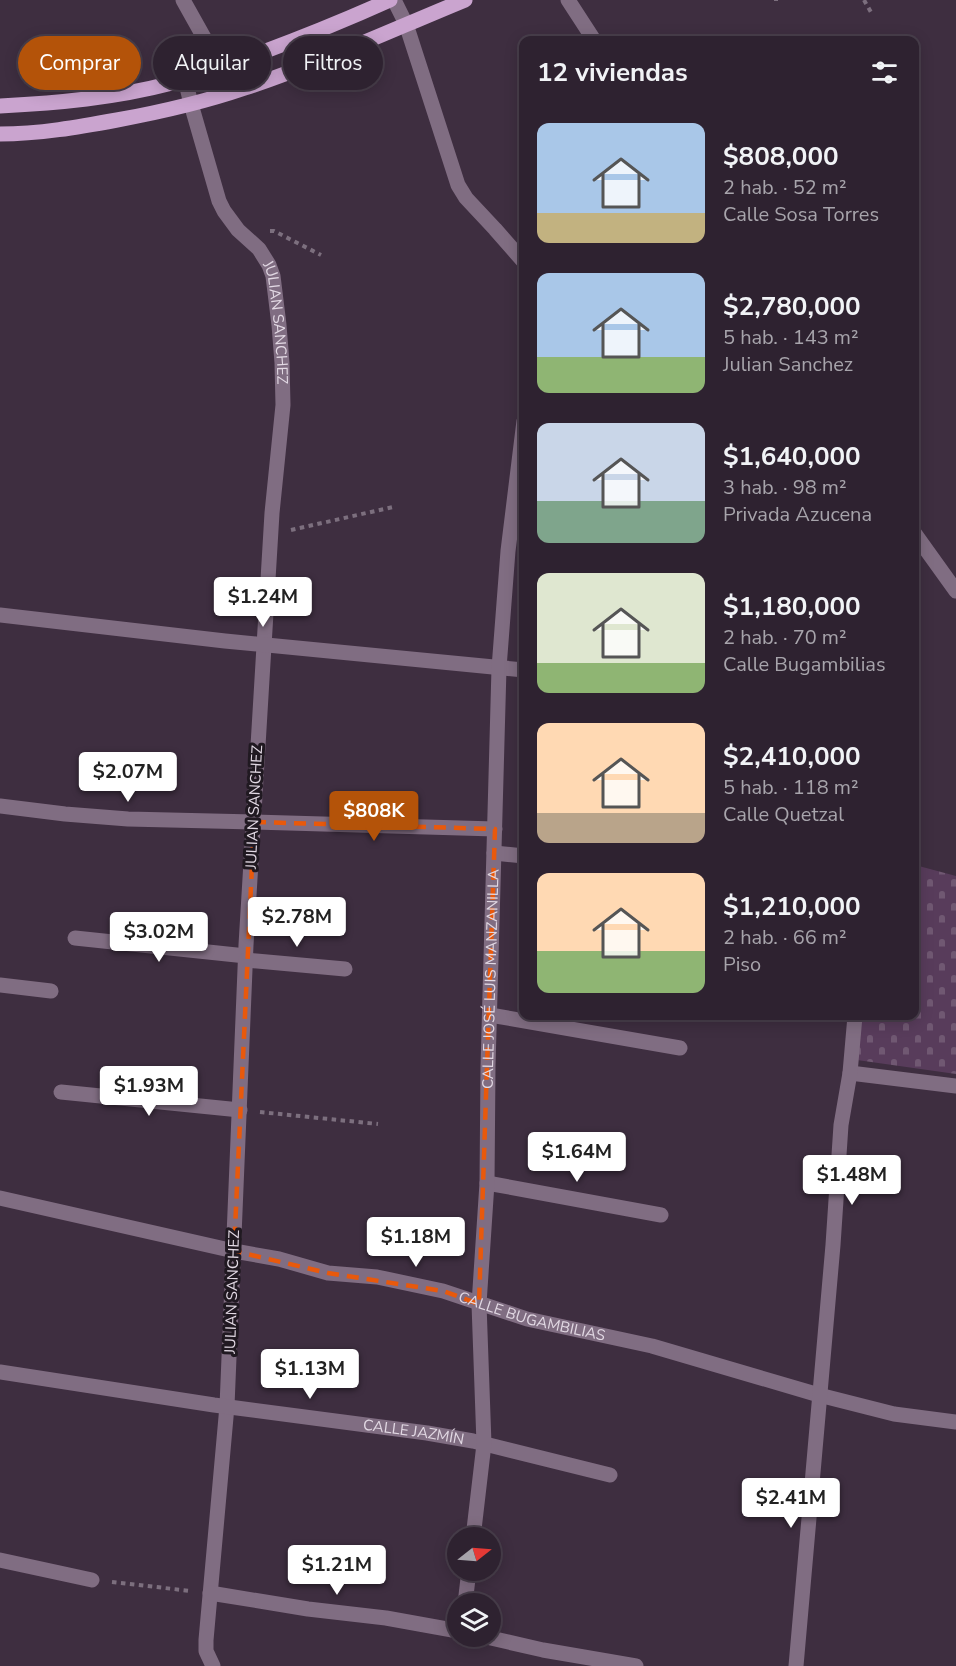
<!DOCTYPE html>
<html lang="es">
<head>
<meta charset="utf-8">
<style>
	body { margin:0; font-family:"Nunito Sans",sans-serif; background:#3a2f3c; color:#f1f3f6; height:100vh; display:flex; flex-direction:column; font-size:22px; white-space:nowrap }
	* { box-sizing:border-box; margin:0 }
	p { font-size:20px; color:#a7a4ab }
	.icon { flex:none; width:33px; height:33px; fill:none; stroke:currentColor; stroke-width:2; stroke-linecap:round; stroke-linejoin:round }
	.map { position:relative; flex:1; overflow:hidden }
	.details { position:absolute; left:519px; top:36px; width:400px; height:984px; display:flex; flex-direction:column; background:#2e2230; border-radius:12px; box-shadow:0 3px 15px #0003,0 0 0 2px #493f4c }
	.details>* { flex:none }
	.guide { position:absolute; left:18px; top:36px; width:411px; height:54px; display:flex; gap:12px }
	.needle { width:39px; rotate:73deg }
	.buttons { position:absolute; left:447px; top:1527px; display:grid; gap:12px }
	.buttons a { display:grid; place-items:center; width:54px; height:54px; border-radius:50%; background:#2e2230; box-shadow:0 3px 15px #0003,0 0 0 2px #493f4c; font-size:30px }
	.price { position:absolute; translate:-50% -51px; padding:0 14px; border-radius:6px; background:#fff; color:#222; font-size:20px; line-height:39px; filter:drop-shadow(0 2px 3px #0008) }
	.price::after { content:''; position:absolute; left:50%; top:36px; width:18px; height:14px; margin-left:-9px; background:inherit; clip-path:polygon(0 0,100% 0,50% 100%) }
	.price.on { background:#b45309; color:#fff }
	ul { padding:0; list-style:none }
	li { display:flex; align-items:center; gap:18px; height:150px; padding:0 18px }
	li span { display:grid; place-items:center; flex:none; width:168px; height:120px; border-radius:12px; color:#555 }
	li>.icon { margin-inline-start:auto }
	span .icon { width:72px; height:72px; fill:#fffc; stroke-width:1 }
	li b { font-size:26px }
	h2 { display:flex; justify-content:space-between; align-items:center; height:72px; padding:0 18px; font-size:26px }
	.chip { padding:0 21px; border-radius:27px; background:#2e2230; box-shadow:0 3px 15px #0003,0 0 0 2px #493f4c; font-size:21px; line-height:54px }
	.chip.on { background:#b45309; color:#fff }
	.map>svg:first-child { display:block }
	.cemetery { fill:url(#cemetery-stones) }
	.lines { fill:none; stroke-linecap:round; stroke-linejoin:round }
	.path { stroke:#7c6f7e; stroke-width:4; stroke-dasharray:4.5 4.5; stroke-linecap:butt }
	.minor { stroke:#806d82; stroke-width:15 }
	.major { stroke:#caa4cf; stroke-width:15 }
	.marked { fill:none; stroke:#e8590c; stroke-width:4.5; stroke-dasharray:12 8; stroke-linejoin:round }
	.labels { text-anchor:middle; dominant-baseline:central; stroke-width:6; stroke-linejoin:round; paint-order:stroke }
	.street-label { font-size:15px; fill:#e2d9e4; stroke:#201921 }
</style>
</head>
<body>
<div class="map">
<svg width="956" height="1666" viewBox="0 0 956 1666">
	<defs>
		<pattern id="cemetery-stones" width="16" height="16" patternUnits="userSpaceOnUse" patternTransform="scale(1.5)"><rect width="16" height="16" fill="#583c5b"/><path d="M2 7V4a2 2 0 0 1 4 0v3zM10 15v-3a2 2 0 0 1 4 0v3z" fill="#705872"/></pattern>
	</defs>
	<rect width="100%" height="100%" fill="#3e2e40"/>
	<polygon class="cemetery" points="915,865 956,876 956,1074 857,1060 859,1016 915,1016"/>
	<g class="lines">
		<g class="path">
			<polyline points="776,0 776,1"/>
			<polyline points="864,0 872,14"/>
			<polyline points="270,231 274,231 321,255"/>
			<polyline points="291,530 393,507"/>
			<polyline points="820,1016 836,1020"/>
			<polyline points="260,1112 378,1124"/>
			<polyline points="112,1582 191,1591"/>
		</g>
		<g class="minor">
			<polyline points="183,0 221,68"/>
			<polyline points="394,0 406,24 458,185 466,198 495,229 524,262"/>
			<polyline points="568,0 594,40"/>
			<path id="s1" d="M185,79l6,25 28,97 5,10 14,19 21,19 10,16 4,11 6,49 3,38 1,42 -11,108 -26,432 -19,461 -21,234v11l7,15"/>
			<polyline points="915,534 956,591"/>
			<polyline points="0,615 225,641 524,670"/>
			<polyline points="0,806 65,814 128,819 254,822 495,829"/>
			<polyline points="494,853 524,856"/>
			<polyline points="75,938 246,956"/>
			<polyline points="246,960 345,969"/>
			<polyline points="0,985 51,991"/>
			<polyline points="490,1015 680,1048"/>
			<polyline points="850,1073 956,1086"/>
			<polyline points="61,1092 240,1110"/>
			<polyline points="487,1183 661,1215"/>
			<path id="s2" d="M0,1198l234,53 45,8 49,14 49,4 66,14 84,28 125,27 167,49 75,19 62,8"/>
			<path id="s3" d="M0,1372l214,33 213,28 46,8 137,34"/>
			<path id="s4" d="M473,1538l11,-94 -5,-140 8,-121 1,-116 11,-399 9,-117 16,-130"/>
			<polyline points="0,1560 92,1580"/>
			<polyline points="210,1593 308,1609 386,1618 458,1631"/>
			<polyline points="465,1604 469,1570"/>
			<polyline points="482,1636 543,1650 636,1666"/>
			<polyline points="796,1666 833,1245 841,1125 850,1073 855,1016"/>
		</g>
		<g class="major">
			<path d="M0,106c58,-3 115,-8 172,-23 31,-8 61,-20 91,-31 43,-16 85,-33 127,-52"/>
			<path d="M0,134c39,0 79,-7 117,-14 44,-8 87,-18 128,-32 75,-25 147,-58 220,-88"/>
		</g>
	</g>
	<path class="marked" d="M254,822l241,7 -16,475 -36,-13 -115,-18 -94,-22z"/>
	<g class="labels">
		<g class="street-label">
			<text stroke="none"><textPath href="#s1" startOffset="267">JULIAN SANCHEZ</textPath></text>
			<text transform="translate(254 807) rotate(-87)">JULIAN SANCHEZ</text>
			<text stroke="none"><textPath href="#s4" startOffset="560">CALLE JOSÉ LUIS MANZANILLA</textPath></text>
			<text transform="translate(232 1292) rotate(-88)">JULIAN SANCHEZ</text>
			<text stroke="none"><textPath href="#s2" startOffset="546">CALLE BUGAMBILIAS</textPath></text>
			<text stroke="none"><textPath href="#s3" startOffset="418">CALLE JAZMÍN</textPath></text>
		</g>
	</g>
</svg>
<div class="buttons">
<a><svg class="needle" viewBox="-14 -14 28 28"><path d="M0-13l5 13h-10z" fill="#e53935"/><path d="M0 13l5-13h-10z" fill="#a7a4ab"/></svg></a>
<a><svg class="icon" aria-label="layers" viewBox="0 0 24 24"><path d="M12 4l9 5-9 5-9-5zM3 14l9 5 9-5"/></svg></a>
</div>
<b class="price" style="left:263px;top:628px">$1.24M</b>
<b class="price" style="left:128px;top:803px">$2.07M</b>
<b class="price on" style="left:374px;top:842px">$808K</b>
<b class="price" style="left:297px;top:948px">$2.78M</b>
<b class="price" style="left:159px;top:963px">$3.02M</b>
<b class="price" style="left:149px;top:1117px">$1.93M</b>
<b class="price" style="left:577px;top:1183px">$1.64M</b>
<b class="price" style="left:852px;top:1206px">$1.48M</b>
<b class="price" style="left:416px;top:1268px">$1.18M</b>
<b class="price" style="left:310px;top:1400px">$1.13M</b>
<b class="price" style="left:791px;top:1529px">$2.41M</b>
<b class="price" style="left:337px;top:1596px">$1.21M</b>
<div class="guide">
<a class="chip on">Comprar</a>
<a class="chip">Alquilar</a>
<a class="chip">Filtros</a>
</div>
<section class="details">
<h2>12 viviendas<svg class="icon" aria-label="filters" viewBox="0 0 24 24"><path d="M4 7h16M4 17h16"/><circle cx="9" cy="7" r="2"/><circle cx="15" cy="17" r="2"/></svg></h2>
<ul>
<li><span style="background:linear-gradient(#a9c7e8 75%,#c2b280 0)"><svg class="icon" aria-label="home" viewBox="0 0 24 24"><path d="M3 11l9-7 9 7M6 9v11h12V9"/></svg></span><div><b>$808,000</b><p>2 hab. · 52 m²</p><p>Calle Sosa Torres</p></div></li>
<li><span style="background:linear-gradient(#a9c7e8 70%,#8fb573 0)"><svg class="icon" aria-label="home" viewBox="0 0 24 24"><path d="M3 11l9-7 9 7M6 9v11h12V9"/></svg></span><div><b>$2,780,000</b><p>5 hab. · 143 m²</p><p>Julian Sanchez</p></div></li>
<li><span style="background:linear-gradient(#c9d6e8 65%,#7fa58c 0)"><svg class="icon" aria-label="home" viewBox="0 0 24 24"><path d="M3 11l9-7 9 7M6 9v11h12V9"/></svg></span><div><b>$1,640,000</b><p>3 hab. · 98 m²</p><p>Privada Azucena</p></div></li>
<li><span style="background:linear-gradient(#dfe7d0 75%,#8fb573 0)"><svg class="icon" aria-label="home" viewBox="0 0 24 24"><path d="M3 11l9-7 9 7M6 9v11h12V9"/></svg></span><div><b>$1,180,000</b><p>2 hab. · 70 m²</p><p>Calle Bugambilias</p></div></li>
<li><span style="background:linear-gradient(#ffd9b3 75%,#b9a48a 0)"><svg class="icon" aria-label="home" viewBox="0 0 24 24"><path d="M3 11l9-7 9 7M6 9v11h12V9"/></svg></span><div><b>$2,410,000</b><p>5 hab. · 118 m²</p><p>Calle Quetzal</p></div></li>
<li><span style="background:linear-gradient(#ffd9b3 65%,#8fb573 0)"><svg class="icon" aria-label="home" viewBox="0 0 24 24"><path d="M3 11l9-7 9 7M6 9v11h12V9"/></svg></span><div><b>$1,210,000</b><p>2 hab. · 66 m²</p><p>Piso</p></div></li>
</ul>
</section>
</div>
</body>
</html>
